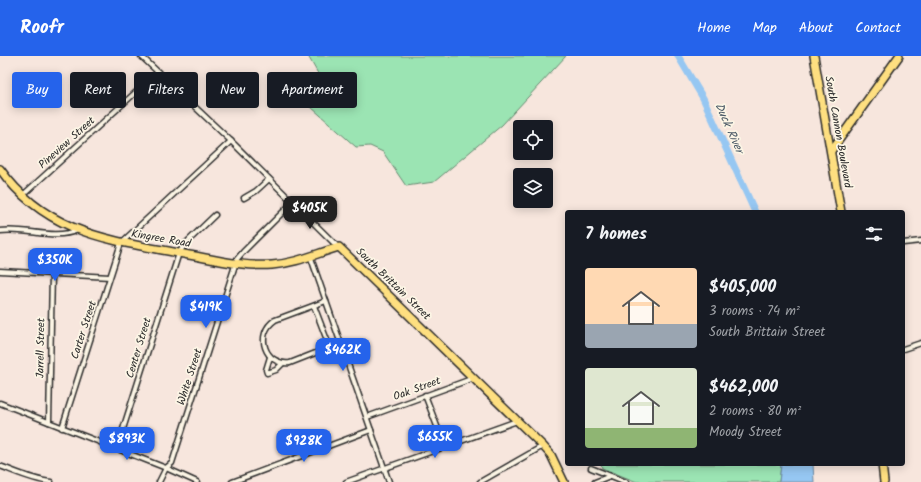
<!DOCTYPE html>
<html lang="en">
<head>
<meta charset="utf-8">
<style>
	body { margin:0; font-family:Kalam,sans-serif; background:#242831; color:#f1f3f6; height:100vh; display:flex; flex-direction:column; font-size:15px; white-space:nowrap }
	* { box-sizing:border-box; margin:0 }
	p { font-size:13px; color:#9ea1a6 }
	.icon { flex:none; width:22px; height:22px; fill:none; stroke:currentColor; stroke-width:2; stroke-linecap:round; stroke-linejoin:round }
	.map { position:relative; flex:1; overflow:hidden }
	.sheet { position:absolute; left:565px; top:154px; width:340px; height:256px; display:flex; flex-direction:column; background:#171b24; border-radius:4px; box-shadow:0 2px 10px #0003 }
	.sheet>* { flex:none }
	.guide { position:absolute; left:12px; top:16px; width:380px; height:36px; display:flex; gap:8px }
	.fabs { position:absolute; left:513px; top:64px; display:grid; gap:8px }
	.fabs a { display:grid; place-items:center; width:40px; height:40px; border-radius:4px; background:#171b24; box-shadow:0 2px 10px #0003; font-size:20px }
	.price { position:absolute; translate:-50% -34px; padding:0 9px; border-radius:8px; background:#2563eb; color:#fff; font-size:13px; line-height:26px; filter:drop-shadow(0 1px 2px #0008) }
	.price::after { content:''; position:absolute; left:50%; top:24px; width:12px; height:9px; margin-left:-6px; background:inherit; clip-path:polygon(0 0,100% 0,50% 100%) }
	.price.current { background:#222; color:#fff }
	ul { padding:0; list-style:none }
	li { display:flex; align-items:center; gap:12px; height:100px; padding:0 20px }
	li span { display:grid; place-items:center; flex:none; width:112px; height:80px; border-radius:4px; color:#555 }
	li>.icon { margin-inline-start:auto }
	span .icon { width:48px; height:48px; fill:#fffc; stroke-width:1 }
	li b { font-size:17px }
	h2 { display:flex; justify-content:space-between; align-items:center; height:48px; padding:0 20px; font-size:17px }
	.pill { padding:0 14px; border-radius:4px; background:#171b24; box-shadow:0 2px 10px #0003; font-size:14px; line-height:36px }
	.pill.current { background:#2563eb; color:#fff }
	header { display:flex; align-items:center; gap:24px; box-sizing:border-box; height:56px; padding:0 20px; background:#2563eb; color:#fff }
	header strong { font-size:19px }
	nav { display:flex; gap:22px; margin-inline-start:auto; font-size:14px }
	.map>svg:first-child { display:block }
	.green { fill:#9be4b3; stroke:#63886f }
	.water { fill:#96c7f2; stroke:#6b89a2 }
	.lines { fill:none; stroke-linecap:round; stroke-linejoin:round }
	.river { stroke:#96c7f2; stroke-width:7 }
	.minor-casing { stroke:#2b2b2b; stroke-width:7 }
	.primary-casing { stroke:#2b2b2b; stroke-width:10 }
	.trunk-casing { stroke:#2b2b2b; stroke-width:10 }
	.minor { stroke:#fcf5e5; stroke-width:4 }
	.primary { stroke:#fedf80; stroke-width:7 }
	.trunk { stroke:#fedf80; stroke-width:7 }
	.labels { text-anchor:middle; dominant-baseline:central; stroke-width:3.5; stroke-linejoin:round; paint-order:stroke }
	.street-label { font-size:11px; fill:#2b2b2b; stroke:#fcf5e5 }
	.water-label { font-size:12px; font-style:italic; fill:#4b5a67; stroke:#fcf5e5 }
</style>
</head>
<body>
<header>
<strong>Roofr</strong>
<nav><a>Home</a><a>Map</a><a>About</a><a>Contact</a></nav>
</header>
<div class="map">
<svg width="921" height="426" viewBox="0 0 921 426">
	<rect width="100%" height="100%" fill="#f7e6dd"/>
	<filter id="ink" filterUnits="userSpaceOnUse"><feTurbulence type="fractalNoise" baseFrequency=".025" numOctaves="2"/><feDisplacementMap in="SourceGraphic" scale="8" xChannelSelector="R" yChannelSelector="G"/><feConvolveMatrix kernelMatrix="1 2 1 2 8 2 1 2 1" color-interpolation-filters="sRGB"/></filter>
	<g filter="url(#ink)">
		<g class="green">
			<polygon points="308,0 566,0 502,69 434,126 406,130 383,96 370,90 356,91 311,51 309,41 318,32 320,21"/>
			<polygon points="601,408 778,408 781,409 779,426 637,426 602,412"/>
		</g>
		<polygon class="water" points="778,408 813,408 814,426 779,426 781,409"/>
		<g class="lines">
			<polyline class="river" points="678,0 703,42 755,156"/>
			<g class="minor-casing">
				<g id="minor">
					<polyline points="141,0 231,85 338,191"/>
					<polyline points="23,139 158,16"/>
					<polyline points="244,142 256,135 269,123"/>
					<path d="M0,175c26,-4 53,10 78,-1"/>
					<polyline points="903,187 921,185"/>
					<polyline points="311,202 389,426"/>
					<polyline points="0,215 110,221"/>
					<path d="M326,245l-51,19c-21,14 -10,46 15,43l51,-20"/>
					<polyline points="314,250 330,292"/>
					<polyline points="903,293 921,287"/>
					<polyline points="270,301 266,314 267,317 276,314 282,308"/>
					<polyline points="425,339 445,391"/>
					<polyline points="0,347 166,412 197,426"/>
					<polyline points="367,361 474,322"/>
					<polyline points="49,366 52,218"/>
					<polyline points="62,372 121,187 231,85"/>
					<polyline points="117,392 179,197 185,188 215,159"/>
					<path d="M0,410c16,6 33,14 51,16"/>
					<polyline points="591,412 626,426"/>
					<polyline points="159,426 166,412 172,407 237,203 243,196 293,146"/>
					<polyline points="232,426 371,374"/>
					<polyline points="346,426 517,365"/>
					<polyline points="480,426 543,390"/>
					<polyline points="595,426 610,420"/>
				</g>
			</g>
			<g class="primary-casing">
				<g id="primary">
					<polyline points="831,95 899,0"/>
					<path d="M0,113c47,66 112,71 184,85 29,5 58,13 88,11 25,-2 43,-11 67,-18l204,199 8,9 13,27"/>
				</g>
			</g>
			<g class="trunk-casing">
				<g id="trunk">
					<polyline points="814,0 841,156"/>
					<polyline points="882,408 884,426"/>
				</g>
			</g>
			<use href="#minor" class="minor"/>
			<use href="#primary" class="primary"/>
			<use href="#trunk" class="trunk"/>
		</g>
	</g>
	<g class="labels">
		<g class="street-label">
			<text transform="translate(838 76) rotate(80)">South Cannon Boulevard</text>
			<text transform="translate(67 87) rotate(-42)">Pineview Street</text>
			<text transform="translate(161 183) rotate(10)">Kingree Road</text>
			<text transform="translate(393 228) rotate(44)">South Brittain Street</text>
			<text transform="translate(84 274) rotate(-72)">Carter Street</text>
			<text transform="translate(41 292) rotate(-89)">Jarrell Street</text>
			<text transform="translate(139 292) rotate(-73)">Center Street</text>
			<text transform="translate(190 321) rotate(-72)">White Street</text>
			<text transform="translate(417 333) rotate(-20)">Oak Street</text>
		</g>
		<g class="water-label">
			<text transform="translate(729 72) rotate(66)">Duck River</text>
		</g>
	</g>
</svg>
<div class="fabs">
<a><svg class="icon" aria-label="locate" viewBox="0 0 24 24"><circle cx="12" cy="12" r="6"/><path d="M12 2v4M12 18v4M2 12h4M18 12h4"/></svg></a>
<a><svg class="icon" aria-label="layers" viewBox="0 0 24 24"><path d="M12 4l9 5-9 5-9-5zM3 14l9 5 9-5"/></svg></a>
</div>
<b class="price current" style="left:310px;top:174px">$405K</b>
<b class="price" style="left:55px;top:226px">$350K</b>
<b class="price" style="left:206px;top:273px">$419K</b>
<b class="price" style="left:343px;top:316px">$462K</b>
<b class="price" style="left:435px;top:403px">$655K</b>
<b class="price" style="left:127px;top:405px">$893K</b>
<b class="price" style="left:304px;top:407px">$928K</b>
<div class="guide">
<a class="pill current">Buy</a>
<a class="pill">Rent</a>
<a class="pill">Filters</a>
<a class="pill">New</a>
<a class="pill">Apartment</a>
</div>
<section class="sheet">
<h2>7 homes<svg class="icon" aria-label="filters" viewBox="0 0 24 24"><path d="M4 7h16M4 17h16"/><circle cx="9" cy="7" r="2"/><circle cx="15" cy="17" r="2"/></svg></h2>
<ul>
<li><span style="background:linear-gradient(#ffd9b3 70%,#9aa5b1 0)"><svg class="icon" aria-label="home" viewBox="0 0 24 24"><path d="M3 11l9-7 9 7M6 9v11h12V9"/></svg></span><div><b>$405,000</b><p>3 rooms · 74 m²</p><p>South Brittain Street</p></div></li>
<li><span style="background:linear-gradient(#dfe7d0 75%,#8fb573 0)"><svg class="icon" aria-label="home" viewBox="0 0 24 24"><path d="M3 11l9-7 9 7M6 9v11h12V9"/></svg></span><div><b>$462,000</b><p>2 rooms · 80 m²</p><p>Moody Street</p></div></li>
</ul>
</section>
</div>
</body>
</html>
